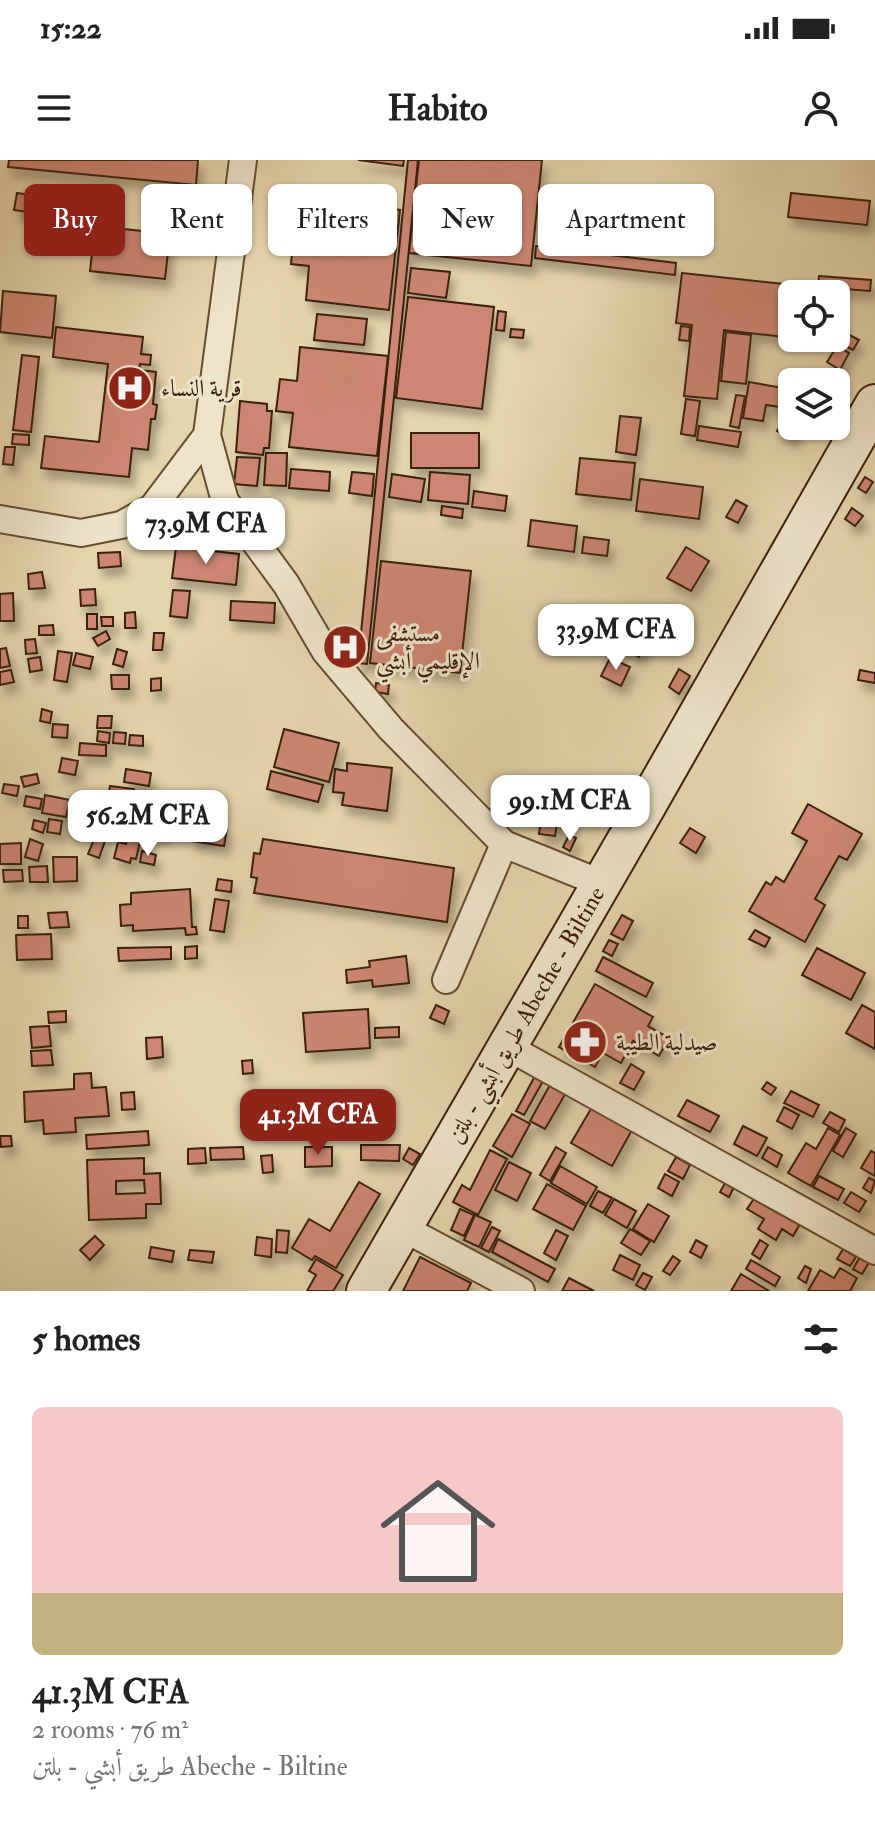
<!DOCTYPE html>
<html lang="en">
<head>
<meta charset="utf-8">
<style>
	body { margin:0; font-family:"IM FELL Double Pica",Amiri,serif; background:#f2f2f2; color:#222; height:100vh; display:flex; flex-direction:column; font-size:30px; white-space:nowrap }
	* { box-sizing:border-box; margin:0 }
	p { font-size:26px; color:#767676 }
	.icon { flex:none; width:44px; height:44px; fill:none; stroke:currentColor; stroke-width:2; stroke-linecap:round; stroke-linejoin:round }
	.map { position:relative; height:1131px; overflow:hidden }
	.sheet { display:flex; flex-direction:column; background:#fff; flex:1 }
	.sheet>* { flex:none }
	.banner { position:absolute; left:24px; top:24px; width:828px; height:72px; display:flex; gap:16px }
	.fabs { position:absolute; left:778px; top:120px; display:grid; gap:16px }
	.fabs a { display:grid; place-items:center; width:72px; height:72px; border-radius:12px; background:#fff; box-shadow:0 2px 6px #0004; font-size:40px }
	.price { position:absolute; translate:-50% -68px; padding:0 18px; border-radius:16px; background:#fff; color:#222; font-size:26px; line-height:52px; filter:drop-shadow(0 2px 4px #0008) }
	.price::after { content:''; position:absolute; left:50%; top:48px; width:24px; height:18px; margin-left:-12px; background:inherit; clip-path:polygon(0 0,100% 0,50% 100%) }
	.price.on { background:#8f2418; color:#fff }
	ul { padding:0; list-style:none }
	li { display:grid; align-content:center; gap:16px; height:424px; padding:0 32px }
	li span { display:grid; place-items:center; height:248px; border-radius:12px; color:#555 }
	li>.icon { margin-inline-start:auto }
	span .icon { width:144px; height:144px; fill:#fffc; stroke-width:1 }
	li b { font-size:34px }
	h2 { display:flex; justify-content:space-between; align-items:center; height:96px; padding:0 32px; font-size:34px }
	.tag { padding:0 28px; border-radius:12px; background:#fff; box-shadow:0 2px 6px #0004; font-size:28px; line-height:72px }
	.tag.on { background:#8f2418; color:#fff }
	.status { display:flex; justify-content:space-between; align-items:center; height:56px; padding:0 40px; background:#fff; direction:ltr }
	.status svg { height:22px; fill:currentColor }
	header { display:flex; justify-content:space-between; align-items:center; height:104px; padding:0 32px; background:#fff; font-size:36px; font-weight:700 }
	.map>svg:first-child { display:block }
	.building { fill:#cc8673; stroke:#3b2009; stroke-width:2; fill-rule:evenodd; filter:url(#shadow) }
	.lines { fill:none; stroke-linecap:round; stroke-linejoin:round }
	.street-casing { stroke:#664d32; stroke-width:30 }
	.secondary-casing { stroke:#3b2009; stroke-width:42 }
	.street { stroke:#eee4ca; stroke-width:26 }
	.secondary { stroke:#eee4ca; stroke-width:38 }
	.labels { text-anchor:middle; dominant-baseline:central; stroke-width:6; stroke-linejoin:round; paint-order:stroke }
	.poi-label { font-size:24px; fill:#3b2009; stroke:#eee4ca; text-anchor:start }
	.street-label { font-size:24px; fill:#3b2009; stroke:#eee4ca }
</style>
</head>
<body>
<div class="status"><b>15:22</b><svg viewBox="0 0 49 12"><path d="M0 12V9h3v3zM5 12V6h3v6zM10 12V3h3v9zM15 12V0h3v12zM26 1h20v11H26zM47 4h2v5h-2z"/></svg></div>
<header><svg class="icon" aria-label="menu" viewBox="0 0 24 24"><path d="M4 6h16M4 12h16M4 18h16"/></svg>Habito<svg class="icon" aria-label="person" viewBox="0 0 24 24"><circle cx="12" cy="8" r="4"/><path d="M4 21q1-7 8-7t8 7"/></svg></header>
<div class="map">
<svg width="875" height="1131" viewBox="0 0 875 1131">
	<defs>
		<filter id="shadow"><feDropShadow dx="5" dy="9" stdDeviation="4" flood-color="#0004"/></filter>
	</defs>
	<rect width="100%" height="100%" fill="#e5d5ad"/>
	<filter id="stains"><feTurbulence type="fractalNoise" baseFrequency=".0025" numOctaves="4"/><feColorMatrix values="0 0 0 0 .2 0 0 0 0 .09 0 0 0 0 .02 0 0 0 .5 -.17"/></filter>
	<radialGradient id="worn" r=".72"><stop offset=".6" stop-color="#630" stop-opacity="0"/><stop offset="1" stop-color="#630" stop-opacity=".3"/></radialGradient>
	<g class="building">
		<polygon points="9,0 198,0 196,25 8,7"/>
		<polygon points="358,0 404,0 403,6"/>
		<polygon points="408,0 418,0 367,504 358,503"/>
		<polygon points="419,0 542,0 531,106 409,93"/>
		<polygon points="17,33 54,38 52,56 14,50"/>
		<polygon points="791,33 870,41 867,65 788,57"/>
		<polygon points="315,40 400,50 389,150 306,140 309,106 291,104 294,73 312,75"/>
		<polygon points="95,66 170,74 165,119 90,111"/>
		<polygon points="536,86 676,103 675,115 535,98"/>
		<polygon points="411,108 450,112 446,138 408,133"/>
		<polygon points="682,113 802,126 801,134 792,134 792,178 724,170 717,239 684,236 692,165 676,163"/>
		<polygon points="819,116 871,120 870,131 818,127"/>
		<polygon points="3,131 56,136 52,178 0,172"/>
		<polygon points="408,137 494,147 482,249 396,238"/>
		<polygon points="498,151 506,152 504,171 496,170"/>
		<polygon points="317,154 367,159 364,185 314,180"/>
		<polygon points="681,166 690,167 689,181 679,180"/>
		<polygon points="56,167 143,177 141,194 151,195 150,205 140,204 139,210 156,212 153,244 157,245 155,259 151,259 148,290 132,288 129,317 41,308 45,276 99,282 108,204 53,197"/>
		<polygon points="836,168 859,180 853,190 830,178 836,178"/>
		<polygon points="511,169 524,170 523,178 510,177"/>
		<polygon points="726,172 751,175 746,224 721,221"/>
		<polygon points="837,186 849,193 840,210 827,202"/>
		<polygon points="300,187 388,196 377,296 289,287 293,253 276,251 280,219 297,221"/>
		<polygon points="22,195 39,197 31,272 13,270"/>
		<polygon points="749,222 783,228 780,247 766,245 763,261 743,258"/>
		<polygon points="736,235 745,236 739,268 730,266"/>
		<polygon points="686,239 700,241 695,276 681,274"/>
		<polygon points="240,241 267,244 267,251 272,251 269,288 264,288 263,295 236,292"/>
		<polygon points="787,253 792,255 792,266 800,266 793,279 777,271"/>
		<polygon points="620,256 641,258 636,295 616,292"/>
		<polygon points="699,266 741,272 738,287 697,280"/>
		<rect x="411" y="273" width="68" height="35"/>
		<polygon points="13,274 29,275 29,285 12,284"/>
		<polygon points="5,287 15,287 13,305 3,304"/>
		<polygon points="266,293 287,293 286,326 264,325"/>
		<polygon points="237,297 260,298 257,326 234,324"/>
		<polygon points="580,298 635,303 631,340 576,334"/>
		<polygon points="291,309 330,312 329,331 289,328"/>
		<polygon points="352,312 374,314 372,336 349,333"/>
		<polygon points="430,312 470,315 468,344 428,340"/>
		<polygon points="392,314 425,319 421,342 389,337"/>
		<polygon points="865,317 873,322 866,333 858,328"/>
		<polygon points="640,319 703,327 699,359 636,351"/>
		<polygon points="474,331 507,336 505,351 472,347"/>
		<polygon points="736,340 747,346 738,363 726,357"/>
		<polygon points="442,346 463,349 462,358 441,355"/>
		<polygon points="852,348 863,356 855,366 845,359"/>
		<polygon points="531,360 577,366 574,392 528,386"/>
		<polygon points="584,377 609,380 607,396 582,393"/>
		<polygon points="176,387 239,394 236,425 172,418"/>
		<polygon points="686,387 709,401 691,431 667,418"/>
		<polygon points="120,392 121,406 99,408 98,393"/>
		<polygon points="381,401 471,411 460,513 370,503"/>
		<polygon points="42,412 45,428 29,429 28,414"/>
		<polygon points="95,429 96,445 81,446 80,430"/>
		<polygon points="173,430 190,431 187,458 170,456"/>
		<polygon points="13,433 14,461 0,461 0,434"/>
		<polygon points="231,441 275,443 274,463 230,460"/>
		<polygon points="135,452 136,468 125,468 125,453"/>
		<rect x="87" y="454" width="10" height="15"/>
		<polygon points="101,457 113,457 113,466 102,466"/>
		<polygon points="627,459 652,473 639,497 614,483"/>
		<polygon points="53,465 54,475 39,475 39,466"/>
		<polygon points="106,471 110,479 98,486 93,478"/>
		<polygon points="154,473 164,473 162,490 153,490"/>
		<polygon points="35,479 37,493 26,494 25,480"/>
		<polygon points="6,488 10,506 0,508 0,489"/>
		<polygon points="117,489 127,492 123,507 113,504"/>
		<polygon points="58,491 72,493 67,522 54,520"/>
		<polygon points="76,493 93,497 90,509 73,505"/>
		<polygon points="40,497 42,510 30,512 28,499"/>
		<polygon points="610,498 630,507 621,526 601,516"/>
		<polygon points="679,509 690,516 679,534 669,527"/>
		<polygon points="11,510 14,522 0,525 0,512"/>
		<polygon points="860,510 875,513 875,523 858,520"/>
		<polygon points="111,515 129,515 129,529 112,529"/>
		<polygon points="161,518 161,530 151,531 151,519"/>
		<polygon points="376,523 389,525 388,534 375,532"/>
		<polygon points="42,549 52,552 50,563 40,561"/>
		<polygon points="98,556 112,556 111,568 97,568"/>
		<polygon points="53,564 68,565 67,578 52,577"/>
		<polygon points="284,569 339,583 329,622 274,607"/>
		<polygon points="98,571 110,573 109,583 97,581"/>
		<polygon points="114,572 126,573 125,584 113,583"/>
		<polygon points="130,575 143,576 143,586 129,585"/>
		<polygon points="80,583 106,585 106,596 79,595"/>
		<polygon points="62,598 78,601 75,615 59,612"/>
		<polygon points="347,603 392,608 387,651 342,645 344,633 333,632 335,609 347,611"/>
		<polygon points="126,609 151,613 149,626 124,622"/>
		<polygon points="271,611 323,625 318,642 267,629"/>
		<polygon points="37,614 39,623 24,627 21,617"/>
		<polygon points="4,624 19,626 17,636 2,633"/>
		<polygon points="110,626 134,629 131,642 108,638"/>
		<polygon points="45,635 70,640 66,657 42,653"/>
		<polygon points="26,636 42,639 40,649 24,646"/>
		<polygon points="136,637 150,640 144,672 129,669"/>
		<polygon points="544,637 561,639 555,676 539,674"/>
		<polygon points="808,644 862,674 847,700 839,696 815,739 825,745 805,782 749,751 766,722 771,725 776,717 784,722 807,681 792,673"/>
		<polygon points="72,648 106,655 104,664 70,657"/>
		<polygon points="110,656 127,659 125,669 108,665"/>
		<polygon points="49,659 62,661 60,674 47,672"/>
		<polygon points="34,660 46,663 43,673 32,669"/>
		<polygon points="194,663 227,668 224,686 191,681"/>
		<polygon points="151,665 165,668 163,676 150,673"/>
		<polygon points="690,668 705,677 696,693 680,683"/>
		<polygon points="128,674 141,678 136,699 131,698 130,703 114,698 118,682 126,684"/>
		<polygon points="569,675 576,678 570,691 563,687"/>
		<polygon points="95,677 105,681 99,698 88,694"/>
		<polygon points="30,679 43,684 38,701 25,697"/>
		<polygon points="263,679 454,708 447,762 254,733 257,718 251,717 254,693 260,694"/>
		<polygon points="21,683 21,704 0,704 0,684"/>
		<polygon points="142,691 156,695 154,705 140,702"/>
		<polygon points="53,697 77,697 77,721 54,722"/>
		<polygon points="47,706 48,722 30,722 29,707"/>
		<polygon points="3,710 22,710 23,721 4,722"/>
		<polygon points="218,719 232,721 231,732 216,730"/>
		<polygon points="190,729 192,767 196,767 197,774 186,775 185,768 133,771 133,765 121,766 120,745 131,744 131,733"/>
		<polygon points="215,739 229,741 224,772 210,770"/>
		<polygon points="67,752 69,767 50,768 48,753"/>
		<polygon points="622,755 633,761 623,780 611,774"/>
		<rect x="18" y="756" width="10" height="12"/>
		<polygon points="755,770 770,778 765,787 749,779"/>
		<polygon points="51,774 52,799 17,800 16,775"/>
		<polygon points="609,780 618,784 612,796 603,791"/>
		<polygon points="197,786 197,798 185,799 185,787"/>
		<polygon points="171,787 171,799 119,801 118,788"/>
		<polygon points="817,788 865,813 851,840 802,815"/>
		<polygon points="406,796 409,823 373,827 372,820 347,823 346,810 370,807 369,801"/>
		<polygon points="603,797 653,823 646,837 596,811"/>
		<polygon points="595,824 653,857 648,866 669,878 659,896 633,881 621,903 603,893 595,907 559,887"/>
		<polygon points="436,845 449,851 444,864 430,858"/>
		<polygon points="862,845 875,852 875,889 846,873"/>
		<polygon points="368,849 370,888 306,892 303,853"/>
		<polygon points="66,851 66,862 49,863 48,852"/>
		<polygon points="49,866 51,886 32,888 30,867"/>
		<polygon points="399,867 399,877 375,878 375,868"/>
		<polygon points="162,877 163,897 147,899 146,878"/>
		<polygon points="51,890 53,905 32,906 31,891"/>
		<polygon points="252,900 253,913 243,914 242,901"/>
		<polygon points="631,904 644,912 634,930 620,923"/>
		<polygon points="91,913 92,928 106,927 109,956 75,958 76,972 44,974 43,960 25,962 24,932 74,929 74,914"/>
		<polygon points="535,916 543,921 524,955 516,951"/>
		<polygon points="767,922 776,928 771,935 762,929"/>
		<polygon points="551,923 567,931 545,969 530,961"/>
		<polygon points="791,931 819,945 813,957 784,943"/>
		<polygon points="134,932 135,949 122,950 121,933"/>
		<polygon points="687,940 719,956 710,972 678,956"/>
		<polygon points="592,947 632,970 612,1006 571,983"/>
		<polygon points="784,947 799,955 792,969 777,961"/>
		<polygon points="830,952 845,960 839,972 823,963"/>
		<polygon points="512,954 530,964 512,997 493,986"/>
		<polygon points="743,966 767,978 757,996 734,984"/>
		<polygon points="828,968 840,975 811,1026 788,1013 806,983 816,989"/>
		<polygon points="846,968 856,974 843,997 833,991"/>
		<polygon points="148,971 149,985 87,989 86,975"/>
		<polygon points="0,976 11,976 12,986 1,987"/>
		<polygon points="361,985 400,985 399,1001 361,1000"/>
		<polygon points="243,987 244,999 211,1000 210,988"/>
		<polygon points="305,987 332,987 332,1006 305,1007"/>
		<polygon points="556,987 566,993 550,1021 540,1015"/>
		<polygon points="768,987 782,995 777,1007 762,998"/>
		<polygon points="205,988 206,1003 188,1004 188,989"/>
		<polygon points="409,988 420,994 413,1005 403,999"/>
		<polygon points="490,990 507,999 478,1055 453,1042 462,1025 470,1030"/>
		<polygon points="871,991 875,993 875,1016 861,1008"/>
		<polygon points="272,995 273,1012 263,1013 261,996"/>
		<polygon points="676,997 690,1005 683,1019 668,1011"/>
		<path d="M144,998v16l16,-1 1,31h-15v14l-57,2 -2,-60zM144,1020l1,13 -29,1v-13z"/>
		<polygon points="509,1002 531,1013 517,1041 495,1030"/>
		<polygon points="560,1006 597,1027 587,1044 551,1023"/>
		<polygon points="665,1014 679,1022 672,1036 658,1028"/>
		<polygon points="819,1016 844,1029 838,1040 813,1027"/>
		<polygon points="869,1018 875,1021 871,1033 863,1028"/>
		<polygon points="359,1022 380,1034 336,1108 315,1096 312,1100 292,1088 309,1059 330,1071"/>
		<polygon points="725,1023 734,1027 729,1037 720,1032"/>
		<polygon points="547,1024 586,1046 573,1070 533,1049"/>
		<polygon points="598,1031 612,1038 603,1053 590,1046"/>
		<polygon points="851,1032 866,1041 859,1052 844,1043"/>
		<polygon points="755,1037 800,1064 793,1076 782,1069 776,1080 758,1069 764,1059 747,1049"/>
		<polygon points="614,1039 636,1051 627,1068 605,1055"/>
		<polygon points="648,1044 669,1056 654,1082 633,1069"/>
		<polygon points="460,1049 474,1055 464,1076 451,1070"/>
		<polygon points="475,1055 491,1062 479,1087 464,1080"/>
		<polygon points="492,1067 500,1071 489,1092 481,1088"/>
		<polygon points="630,1069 650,1081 641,1095 621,1083"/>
		<polygon points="277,1070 289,1071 287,1093 276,1092"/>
		<polygon points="556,1070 568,1076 556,1100 544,1093"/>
		<polygon points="95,1076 104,1085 90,1100 80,1090"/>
		<polygon points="257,1077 272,1079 271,1097 255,1095"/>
		<polygon points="498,1079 555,1109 548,1122 492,1092"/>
		<polygon points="696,1080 707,1086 701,1098 690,1092"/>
		<polygon points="760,1080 768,1085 760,1099 752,1094"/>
		<polygon points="151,1087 174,1091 172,1102 149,1098"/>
		<polygon points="843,1089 856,1097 850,1106 837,1099"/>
		<polygon points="190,1090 214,1092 212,1103 188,1100"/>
		<polygon points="620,1095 640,1105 633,1120 613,1110"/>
		<polygon points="861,1095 870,1101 862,1114 853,1109"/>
		<polygon points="673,1096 680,1101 670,1115 663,1111"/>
		<polygon points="420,1097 471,1123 467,1131 403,1131"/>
		<polygon points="316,1099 343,1115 333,1131 307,1131 316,1115 309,1111"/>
		<polygon points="751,1100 780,1117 775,1126 746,1109"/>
		<polygon points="805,1106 811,1109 806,1123 798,1118"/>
		<polygon points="840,1108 857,1118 850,1131 808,1131 820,1110 834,1118"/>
		<polygon points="643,1113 652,1117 645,1130 636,1125"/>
		<polygon points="741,1114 769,1131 731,1131"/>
		<polygon points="569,1118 594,1131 562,1131"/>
	</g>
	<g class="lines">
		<g class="street-casing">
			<g id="street">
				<polyline points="243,0 207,275 225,341 286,424 325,491 391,569 504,684"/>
				<polyline points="0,359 81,373 121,365 152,348 207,275"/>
				<polyline points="446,820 504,684 603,724"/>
				<polyline points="506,886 875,1091"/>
				<polyline points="403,1068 521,1131"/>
			</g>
		</g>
		<g class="secondary-casing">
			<path id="secondary" d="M366,1131c172,-295 341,-590 509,-887"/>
		</g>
		<use href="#street" class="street"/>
		<use href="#secondary" class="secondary"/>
	</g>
	<defs>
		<g id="hospital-disc" transform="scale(2.3)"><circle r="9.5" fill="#8f2418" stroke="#eee4ca"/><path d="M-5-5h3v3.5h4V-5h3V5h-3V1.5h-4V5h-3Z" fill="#fff"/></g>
		<g id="pharmacy-disc" transform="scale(2.3)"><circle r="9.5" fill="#8f2418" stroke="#eee4ca"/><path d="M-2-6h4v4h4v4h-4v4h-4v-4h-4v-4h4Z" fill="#fff"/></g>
	</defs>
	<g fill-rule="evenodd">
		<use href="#hospital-disc" x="130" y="228"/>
		<use href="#hospital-disc" x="345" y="487"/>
		<use href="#pharmacy-disc" x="585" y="882"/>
	</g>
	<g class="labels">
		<g class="poi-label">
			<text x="161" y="228">قرية النساء</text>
			<text x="376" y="473">مستشفى<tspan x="376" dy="28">الإقليمي أبشي</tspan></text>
			<text x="616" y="882">صيدلية الطيبة</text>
		</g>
		<g class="street-label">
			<text transform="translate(526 855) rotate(-60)">طريق أبشي - بلتن Abeche - Biltine</text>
		</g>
	</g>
	<rect width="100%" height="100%" filter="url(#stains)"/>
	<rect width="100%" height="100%" fill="url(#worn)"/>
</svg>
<div class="fabs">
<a><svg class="icon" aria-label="locate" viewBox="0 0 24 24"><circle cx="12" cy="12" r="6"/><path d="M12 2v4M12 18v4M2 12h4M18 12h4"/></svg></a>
<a><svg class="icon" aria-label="layers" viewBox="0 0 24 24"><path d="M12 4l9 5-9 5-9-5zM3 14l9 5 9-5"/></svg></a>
</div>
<b class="price" style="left:206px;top:406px">73.9M CFA</b>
<b class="price" style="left:616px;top:512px">33.9M CFA</b>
<b class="price" style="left:570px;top:683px">99.1M CFA</b>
<b class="price" style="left:148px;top:698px">56.2M CFA</b>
<b class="price on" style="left:318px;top:997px">41.3M CFA</b>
<div class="banner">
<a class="tag on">Buy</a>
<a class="tag">Rent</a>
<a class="tag">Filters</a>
<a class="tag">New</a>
<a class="tag">Apartment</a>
</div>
</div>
<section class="sheet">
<h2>5 homes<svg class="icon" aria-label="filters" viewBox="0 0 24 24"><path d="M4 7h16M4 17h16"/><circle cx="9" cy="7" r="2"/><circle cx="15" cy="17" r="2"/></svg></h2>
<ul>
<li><span style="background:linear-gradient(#f6c9c9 75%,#c2b280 0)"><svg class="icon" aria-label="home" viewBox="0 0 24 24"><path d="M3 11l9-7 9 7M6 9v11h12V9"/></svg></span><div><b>41.3M CFA</b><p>2 rooms · 76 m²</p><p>طريق أبشي - بلتن Abeche - Biltine</p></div></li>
</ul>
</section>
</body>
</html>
